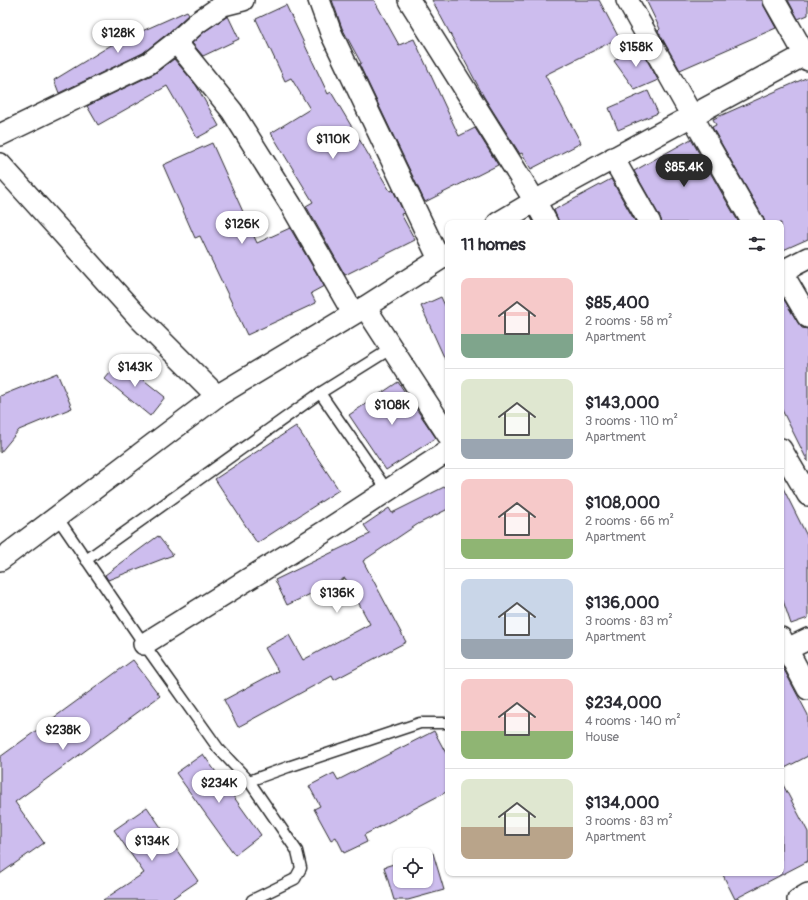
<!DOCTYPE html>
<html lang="en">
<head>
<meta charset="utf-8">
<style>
	body { margin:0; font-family:Pangolin,sans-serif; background:#f7f7f7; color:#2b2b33; height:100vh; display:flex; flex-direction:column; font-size:15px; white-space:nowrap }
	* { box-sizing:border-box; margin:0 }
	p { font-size:13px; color:#7c7c81 }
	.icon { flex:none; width:22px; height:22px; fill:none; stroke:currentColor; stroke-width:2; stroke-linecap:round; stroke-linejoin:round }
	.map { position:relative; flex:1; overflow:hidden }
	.panel { position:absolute; left:445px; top:220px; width:339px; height:656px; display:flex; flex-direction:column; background:#fff; border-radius:8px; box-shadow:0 1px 3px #0004 }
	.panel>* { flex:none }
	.controls { position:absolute; left:393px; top:848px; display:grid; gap:8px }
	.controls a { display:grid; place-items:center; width:40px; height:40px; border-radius:8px; background:#fff; box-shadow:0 1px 3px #0004; font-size:20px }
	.price { position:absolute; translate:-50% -34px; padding:0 9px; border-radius:14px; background:#fff; color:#222; font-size:13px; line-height:26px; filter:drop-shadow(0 1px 2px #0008) }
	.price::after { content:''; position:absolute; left:50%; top:24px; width:12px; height:9px; margin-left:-6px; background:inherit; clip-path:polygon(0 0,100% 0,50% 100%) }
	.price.current { background:#2b2b2b; color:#fff }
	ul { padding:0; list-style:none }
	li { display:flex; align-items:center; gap:12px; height:100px; padding:0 16px }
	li+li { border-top:1px solid #e1e1e2 }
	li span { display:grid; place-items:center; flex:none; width:112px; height:80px; border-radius:8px; color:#555 }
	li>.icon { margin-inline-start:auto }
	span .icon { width:48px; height:48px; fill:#fffc; stroke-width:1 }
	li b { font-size:17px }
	h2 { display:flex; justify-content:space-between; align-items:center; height:48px; padding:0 16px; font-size:17px }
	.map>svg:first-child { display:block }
	.building { fill:#cdbdee; stroke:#2b2b2b }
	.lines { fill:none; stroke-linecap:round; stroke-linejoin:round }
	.service-casing { stroke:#2b2b2b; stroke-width:13 }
	.minor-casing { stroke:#2b2b2b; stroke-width:24 }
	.service { stroke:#fff; stroke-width:10 }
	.minor { stroke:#fff; stroke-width:21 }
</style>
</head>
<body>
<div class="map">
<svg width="808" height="900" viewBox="0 0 808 900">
	<rect width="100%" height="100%" fill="#fff"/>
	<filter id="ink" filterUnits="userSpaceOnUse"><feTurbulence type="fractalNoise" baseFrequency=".025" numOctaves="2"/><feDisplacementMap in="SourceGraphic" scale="8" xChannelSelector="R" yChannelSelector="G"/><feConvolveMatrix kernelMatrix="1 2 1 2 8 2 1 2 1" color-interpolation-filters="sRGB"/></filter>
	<g filter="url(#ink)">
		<g class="building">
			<polygon points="332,0 374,0 399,45 414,39 459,136 475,128 498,165 425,202 359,64 361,63 342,28"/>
			<polygon points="432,0 599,0 619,38 545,75 581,143 531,169 522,153 520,154 484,97"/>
			<polygon points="646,0 762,0 764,6 776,28 680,70 658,31 660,29"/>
			<polygon points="788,0 808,0 808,15 798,19"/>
			<polygon points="286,5 328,94 331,92 390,191 393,190 404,213 401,214 415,240 345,275 306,206 313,202 271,133 310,109 291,78 285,81 256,19"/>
			<polygon points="187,11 189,14 168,33 143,53 59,93 54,80 113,44"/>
			<polygon points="228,16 239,39 203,56 192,43 205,31"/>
			<polygon points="638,44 658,80 635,90 614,61"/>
			<polygon points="174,59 196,85 219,126 197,138 167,86 98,125 87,106 154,74"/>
			<polygon points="808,77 808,239 781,251 781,223 765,223 763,217 712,127 716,125 713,119"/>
			<polygon points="648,91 658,113 618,130 609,108"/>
			<polygon points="691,139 739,223 662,223 660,217 634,171"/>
			<polygon points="212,143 257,243 290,228 324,286 311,293 316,303 247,335 200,236 195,238 163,165"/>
			<polygon points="611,179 636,223 559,223 554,210"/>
			<polygon points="441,297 448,312 448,366 421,306"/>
			<polygon points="781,298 783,298 798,323 802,328 808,329 808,462 781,408"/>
			<polygon points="120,361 165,397 150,416 105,379"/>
			<polygon points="57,373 72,408 19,430 0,453 0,396"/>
			<polygon points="398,382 436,438 386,470 349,415"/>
			<polygon points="296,426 339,490 257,543 215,479"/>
			<polygon points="781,484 808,538 808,618 791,624 781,595"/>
			<polygon points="448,485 448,509 418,524 363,561 406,642 334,680 332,676 238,727 224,700 278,671 265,648 289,635 303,660 370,624 345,578 287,605 275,580 370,534 364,525 389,508 392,513"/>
			<polygon points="158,536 173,555 108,580 105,575"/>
			<polygon points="133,660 160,696 15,802 44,843 0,874 0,757"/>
			<polygon points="781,664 808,715 808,756 781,770"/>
			<polygon points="434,731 448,757 448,791 364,835 367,842 344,853 336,837 331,840 314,809 320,806 309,786 334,773 338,780"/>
			<polygon points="203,754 261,835 235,855 176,773"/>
			<polygon points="781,781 808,832 808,861 735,899 722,873 781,873"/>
			<polygon points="147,807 198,881 170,900 103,900 144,873 114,830"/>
			<polygon points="433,853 444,890 408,900 394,900 384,867 400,862 400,881 426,881 426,855"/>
		</g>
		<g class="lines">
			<g class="service-casing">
				<g id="service">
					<polyline points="320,393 387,490"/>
					<polyline points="57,517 144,644 218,748 249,781 288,767 420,723 448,723"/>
					<polyline points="86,560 320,393 392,348"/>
					<polyline points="249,781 297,851 301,868 295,879 252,900"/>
				</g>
			</g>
			<g class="minor-casing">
				<g id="minor">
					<polyline points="319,0 331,33 439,259"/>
					<polyline points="409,0 535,201 547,223"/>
					<polyline points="627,0 692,116 753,223"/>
					<polyline points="774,0 808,60"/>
					<polyline points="176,42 232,111 291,205 353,313"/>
					<polyline points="0,135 149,63 176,42 198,22 223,5 243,0"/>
					<polyline points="613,158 650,223"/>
					<polyline points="0,164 139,318 217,396 365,307 448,254"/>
					<polyline points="498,223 535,201 808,53"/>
					<polyline points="781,271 808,317"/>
					<polyline points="781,272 808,258"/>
					<polyline points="365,307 448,435"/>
					<polyline points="781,449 808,495"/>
					<polyline points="0,560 217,396"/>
					<polyline points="781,638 808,689"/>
					<polyline points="144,644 324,532 448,451"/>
					<polyline points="781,652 808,639"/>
					<polyline points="798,900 808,894"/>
				</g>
			</g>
			<use href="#service" class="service"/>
			<use href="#minor" class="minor"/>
		</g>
	</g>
</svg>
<div class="controls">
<a><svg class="icon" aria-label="locate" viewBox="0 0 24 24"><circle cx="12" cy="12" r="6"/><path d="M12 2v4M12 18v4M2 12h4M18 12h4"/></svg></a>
</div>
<b class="price" style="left:118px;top:54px">$128K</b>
<b class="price" style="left:636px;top:68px">$158K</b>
<b class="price" style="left:333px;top:160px">$110K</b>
<b class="price current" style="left:684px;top:188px">$85.4K</b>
<b class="price" style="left:242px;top:245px">$126K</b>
<b class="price" style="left:135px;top:388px">$143K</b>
<b class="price" style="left:392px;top:426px">$108K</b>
<b class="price" style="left:337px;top:614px">$136K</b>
<b class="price" style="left:63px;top:751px">$238K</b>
<b class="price" style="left:219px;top:804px">$234K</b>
<b class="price" style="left:152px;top:862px">$134K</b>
<section class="panel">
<h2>11 homes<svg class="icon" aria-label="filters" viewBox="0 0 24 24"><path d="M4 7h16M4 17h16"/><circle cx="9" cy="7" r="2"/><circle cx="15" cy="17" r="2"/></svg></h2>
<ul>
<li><span style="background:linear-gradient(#f6c9c9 70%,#7fa58c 0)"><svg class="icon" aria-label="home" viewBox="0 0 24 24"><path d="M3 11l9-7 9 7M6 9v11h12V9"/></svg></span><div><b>$85,400</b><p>2 rooms · 58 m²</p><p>Apartment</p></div></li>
<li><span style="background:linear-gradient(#dfe7d0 75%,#9aa5b1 0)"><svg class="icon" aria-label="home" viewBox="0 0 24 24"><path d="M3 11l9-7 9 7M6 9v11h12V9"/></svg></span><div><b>$143,000</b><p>3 rooms · 110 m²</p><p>Apartment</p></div></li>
<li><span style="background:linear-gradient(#f6c9c9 75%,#8fb573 0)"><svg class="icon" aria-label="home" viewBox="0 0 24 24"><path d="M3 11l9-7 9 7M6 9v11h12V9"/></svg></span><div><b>$108,000</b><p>2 rooms · 66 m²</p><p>Apartment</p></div></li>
<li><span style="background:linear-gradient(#c9d6e8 75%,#9aa5b1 0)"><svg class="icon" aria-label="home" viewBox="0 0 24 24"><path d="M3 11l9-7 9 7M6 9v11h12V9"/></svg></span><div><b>$136,000</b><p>3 rooms · 83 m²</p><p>Apartment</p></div></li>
<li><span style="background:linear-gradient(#f6c9c9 65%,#8fb573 0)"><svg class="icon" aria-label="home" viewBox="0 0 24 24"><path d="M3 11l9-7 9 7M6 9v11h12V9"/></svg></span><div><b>$234,000</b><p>4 rooms · 140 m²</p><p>House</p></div></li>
<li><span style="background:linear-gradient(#dfe7d0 60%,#b9a48a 0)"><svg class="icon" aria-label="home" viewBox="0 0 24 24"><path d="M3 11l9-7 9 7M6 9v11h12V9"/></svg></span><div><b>$134,000</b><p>3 rooms · 83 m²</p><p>Apartment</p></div></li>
</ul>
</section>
</div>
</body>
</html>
